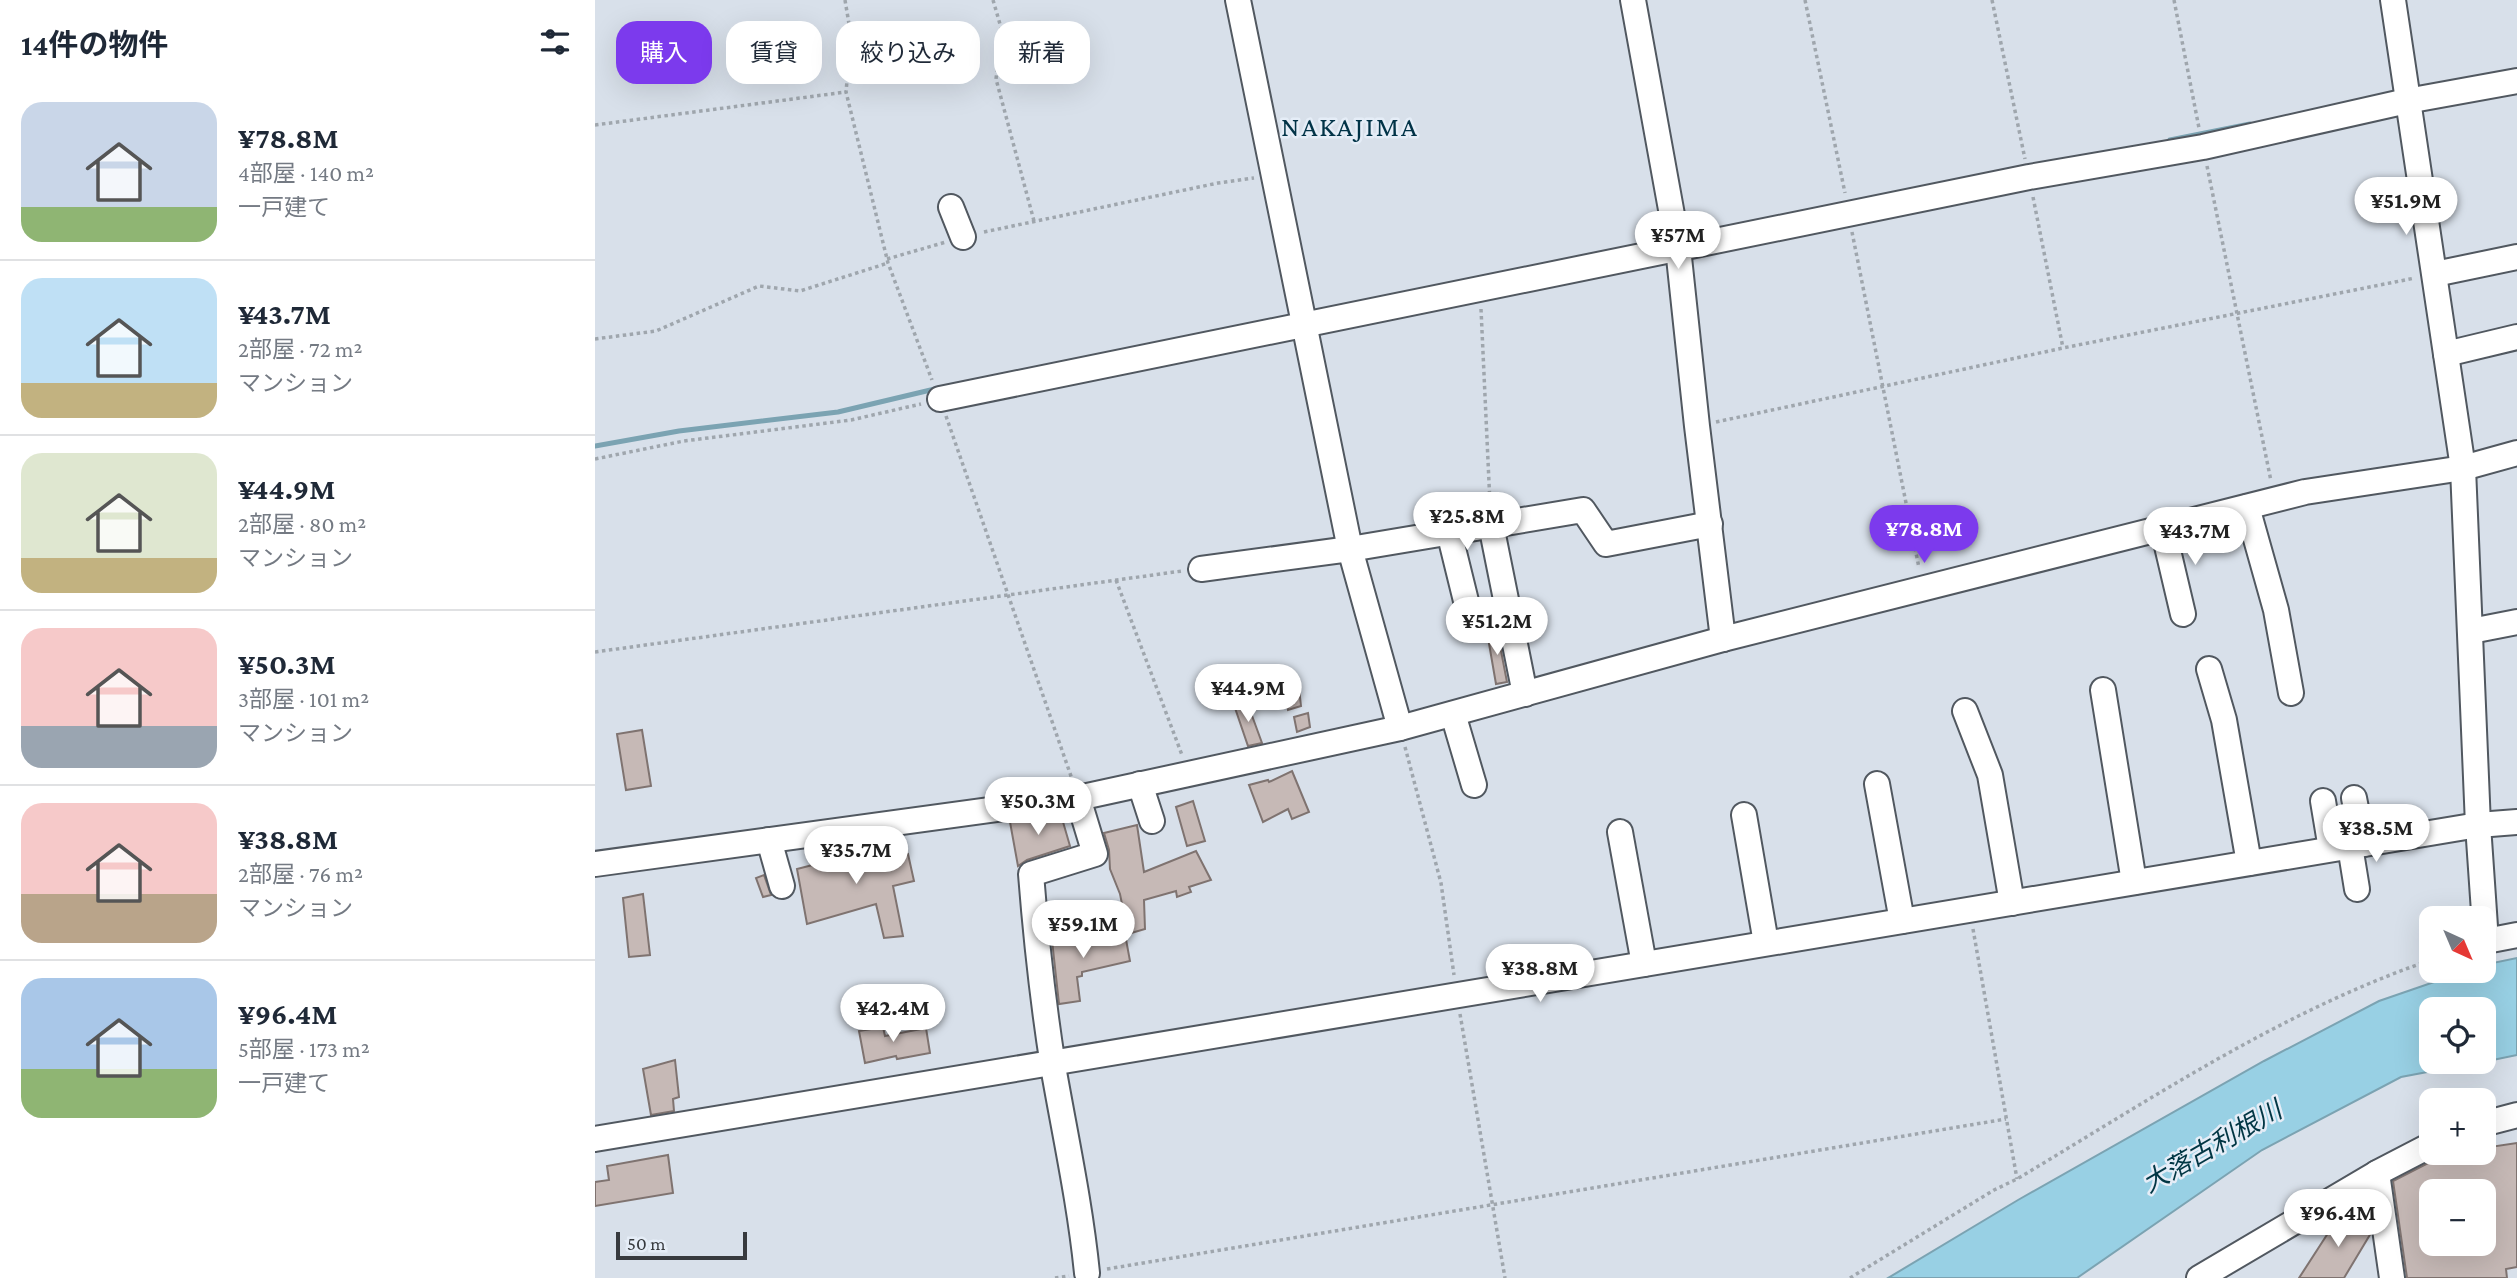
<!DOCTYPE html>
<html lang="ja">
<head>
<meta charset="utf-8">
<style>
	body { margin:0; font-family:"Crimson Pro","Noto Sans JP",serif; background:#f6f6f7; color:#1f2937; height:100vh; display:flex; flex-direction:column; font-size:26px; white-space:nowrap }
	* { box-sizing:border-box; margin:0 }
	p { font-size:23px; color:#747a83 }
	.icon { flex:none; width:38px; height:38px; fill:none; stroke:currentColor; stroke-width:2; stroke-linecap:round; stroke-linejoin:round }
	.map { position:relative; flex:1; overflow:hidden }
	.panel { display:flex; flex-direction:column; background:#fff; width:595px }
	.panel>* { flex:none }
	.top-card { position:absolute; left:21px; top:21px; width:665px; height:63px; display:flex; gap:14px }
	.needle { width:46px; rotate:136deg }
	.buttons { position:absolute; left:1824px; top:906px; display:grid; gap:14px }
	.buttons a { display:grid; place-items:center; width:77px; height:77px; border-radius:14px; background:#fff; box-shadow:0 7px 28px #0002; font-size:35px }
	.scale { position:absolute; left:21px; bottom:18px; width:131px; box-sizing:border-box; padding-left:7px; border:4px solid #373a3e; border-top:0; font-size:19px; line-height:24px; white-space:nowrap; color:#373a3e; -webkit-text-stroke:5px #e5edf7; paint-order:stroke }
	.price { position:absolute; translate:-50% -60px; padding:0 16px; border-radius:24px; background:#fff; color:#222; font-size:23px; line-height:46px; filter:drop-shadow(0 2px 4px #0008) }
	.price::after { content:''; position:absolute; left:50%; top:42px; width:21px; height:16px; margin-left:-10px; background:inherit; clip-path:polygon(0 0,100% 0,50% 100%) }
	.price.on { background:#7c3aed; color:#fff }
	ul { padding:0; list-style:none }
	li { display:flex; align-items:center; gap:21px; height:175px; padding:0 21px }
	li+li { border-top:2px solid #e0e1e3 }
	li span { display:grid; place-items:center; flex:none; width:196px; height:140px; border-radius:21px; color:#555 }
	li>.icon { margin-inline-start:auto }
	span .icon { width:84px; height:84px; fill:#fffc; stroke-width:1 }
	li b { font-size:30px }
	h2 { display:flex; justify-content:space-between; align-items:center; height:84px; padding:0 21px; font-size:30px }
	.tag { padding:0 24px; border-radius:21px; background:#fff; box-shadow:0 7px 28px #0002; font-size:24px; line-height:63px }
	.tag.on { background:#7c3aed; color:#fff }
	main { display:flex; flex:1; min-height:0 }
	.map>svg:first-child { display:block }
	.water { fill:#98d0e4; stroke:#7ba3b2; stroke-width:2 }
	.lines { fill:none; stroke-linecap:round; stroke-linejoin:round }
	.stream { stroke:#7ba3b2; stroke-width:5 }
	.building { fill:#c6b9b6; stroke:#7f7370; stroke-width:2; fill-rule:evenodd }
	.minor-casing { stroke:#515860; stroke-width:28 }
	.path { stroke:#9fa6ad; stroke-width:3.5; stroke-dasharray:3.5 3.5; stroke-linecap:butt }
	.minor { stroke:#fff; stroke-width:24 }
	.labels { text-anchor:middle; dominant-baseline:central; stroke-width:5; stroke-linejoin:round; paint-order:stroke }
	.water-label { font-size:26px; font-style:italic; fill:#013644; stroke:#e5edf7 }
	.quarter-label { font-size:28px; letter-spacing:2px; fill:#013347; stroke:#e5edf7 }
</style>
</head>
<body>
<main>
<section class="panel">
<h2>14件の物件<svg class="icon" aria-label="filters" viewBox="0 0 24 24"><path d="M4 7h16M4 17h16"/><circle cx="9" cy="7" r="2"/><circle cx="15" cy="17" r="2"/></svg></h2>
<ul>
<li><span style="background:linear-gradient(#c9d6e8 75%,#8fb573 0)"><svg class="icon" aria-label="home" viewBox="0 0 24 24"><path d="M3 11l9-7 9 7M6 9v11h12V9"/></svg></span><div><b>¥78.8M</b><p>4部屋 · 140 m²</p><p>一戸建て</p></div></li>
<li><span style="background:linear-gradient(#bfe0f5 75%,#c2b280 0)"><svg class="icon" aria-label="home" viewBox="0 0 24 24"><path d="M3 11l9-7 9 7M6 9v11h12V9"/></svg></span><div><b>¥43.7M</b><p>2部屋 · 72 m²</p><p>マンション</p></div></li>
<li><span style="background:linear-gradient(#dfe7d0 75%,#c2b280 0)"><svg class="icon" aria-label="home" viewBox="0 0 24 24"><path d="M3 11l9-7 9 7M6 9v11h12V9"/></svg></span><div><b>¥44.9M</b><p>2部屋 · 80 m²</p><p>マンション</p></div></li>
<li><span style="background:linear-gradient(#f6c9c9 70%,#9aa5b1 0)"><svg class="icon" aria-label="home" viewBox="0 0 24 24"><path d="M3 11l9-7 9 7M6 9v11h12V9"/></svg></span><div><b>¥50.3M</b><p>3部屋 · 101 m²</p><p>マンション</p></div></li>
<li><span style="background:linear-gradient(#f6c9c9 65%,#b9a48a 0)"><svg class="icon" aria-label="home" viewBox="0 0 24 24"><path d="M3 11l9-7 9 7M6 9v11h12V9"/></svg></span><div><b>¥38.8M</b><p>2部屋 · 76 m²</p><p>マンション</p></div></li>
<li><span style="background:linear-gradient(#a9c7e8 65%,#8fb573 0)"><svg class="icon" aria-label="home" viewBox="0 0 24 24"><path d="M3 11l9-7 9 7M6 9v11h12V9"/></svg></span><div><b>¥96.4M</b><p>5部屋 · 173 m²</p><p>一戸建て</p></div></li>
</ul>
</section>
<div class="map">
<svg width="1922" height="1278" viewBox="0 0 1922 1278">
	<rect width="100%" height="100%" fill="#d8e0ea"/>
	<polygon class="water" points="1922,958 1922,1055 1888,1062 1888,1010 1836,1010 1836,1062 1885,1062 1806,1077 1667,1150 1482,1278 1293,1278 1423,1200 1669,1061 1784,1001 1871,971 1888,971 1888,965"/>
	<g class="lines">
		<g class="stream">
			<polyline points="1575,140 1655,124"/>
			<polyline points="0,446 84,431 243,412 344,388"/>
		</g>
	</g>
	<g class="building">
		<polygon points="902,630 912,682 901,684 892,632"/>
		<polygon points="704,688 706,706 693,710 689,690"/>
		<polygon points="652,702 667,743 653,746 639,705"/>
		<polygon points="713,713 715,727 702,732 699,717"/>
		<polygon points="47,730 56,786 31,790 22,734"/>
		<polygon points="697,771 714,812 697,819 693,809 668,822 654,785 673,780 674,782"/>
		<polygon points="598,801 610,841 592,846 581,807"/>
		<polygon points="466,815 475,846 432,860 423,866 415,822"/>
		<polygon points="542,825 549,872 601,851 616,880 594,887 596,892 582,897 581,891 549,900 550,929 533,934 525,894 515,869 514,850 509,833"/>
		<polygon points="286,840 286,860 313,854 319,881 298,886 308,936 289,938 281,904 212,924 202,869 237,860 236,856 272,852 270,842"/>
		<polygon points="169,875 176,895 168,897 161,878"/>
		<polygon points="48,894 55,955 34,957 28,898"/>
		<polygon points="482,927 484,946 530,934 535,961 487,972 487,976 482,977 485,1001 464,1004 456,931"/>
		<polygon points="288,1027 290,1036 331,1028 335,1053 302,1059 301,1056 270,1063 264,1031"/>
		<polygon points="80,1060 84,1097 78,1099 79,1111 56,1115 48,1069"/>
		<path d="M1922,1143v124l-11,2 1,9h-100l-14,-97 43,-22 12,-1v-5h35v-5zM1836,1192h52v52h-52z"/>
		<polygon points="73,1155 78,1193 0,1206 0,1182 14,1180 12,1166"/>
		<polygon points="1748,1210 1769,1219 1767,1227 1776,1233 1749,1278 1704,1278"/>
	</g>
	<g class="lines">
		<g class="minor-casing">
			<g id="minor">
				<polyline points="643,0 755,549 805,728"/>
				<polyline points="1038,0 1083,248 1102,426 1128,639"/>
				<polyline points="1798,0 1868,468 1883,825 1891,941 1922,935"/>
				<polyline points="356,207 368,237"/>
				<polyline points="1840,274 1922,257"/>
				<polyline points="1851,354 1922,337"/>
				<polyline points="345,399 1434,177 1608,147 1812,101 1922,81"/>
				<polyline points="1652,507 1681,610 1696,693"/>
				<polyline points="896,525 930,694"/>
				<polyline points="1568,529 1588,614"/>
				<polyline points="854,532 871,601"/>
				<polyline points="606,569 755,549 988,510 1011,544 1115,524"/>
				<polyline points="1876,631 1922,622"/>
				<polyline points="1614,669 1629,720 1654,863"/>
				<polyline points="1508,690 1539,882"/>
				<polyline points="1370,711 1395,775 1417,903"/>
				<polyline points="858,714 879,785"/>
				<polyline points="545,784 557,821"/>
				<polyline points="1282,784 1307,921"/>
				<path d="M483,798l17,56 -64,20c5,64 12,128 22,192 12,69 27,137 34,207"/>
				<polyline points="1759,798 1768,844"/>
				<polyline points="1728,801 1736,849"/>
				<polyline points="1149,815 1171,943"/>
				<polyline points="1025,832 1049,964"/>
				<polyline points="174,840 187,886"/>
				<polyline points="1755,846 1762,889"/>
				<polyline points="0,864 483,798 805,728 1128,639 1710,492 1868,468 1922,453"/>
				<polyline points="1888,1124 1922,1115"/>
				<polyline points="0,1139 1883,825 1922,822"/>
				<polyline points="1782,1173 1836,1145"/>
				<polyline points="1604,1278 1782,1173 1797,1278"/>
			</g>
		</g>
		<g class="path">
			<polyline points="250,0 256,36 251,92 293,263 337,380"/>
			<polyline points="398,0 407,31 401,79 439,221"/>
			<polyline points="1210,0 1250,193"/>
			<polyline points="1397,0 1430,159"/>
			<polyline points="1579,0 1604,128"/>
			<polyline points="0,125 251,92"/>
			<polyline points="1612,166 1676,481"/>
			<polyline points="1438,197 1468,348"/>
			<polyline points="389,232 623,183 659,178"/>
			<polyline points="1257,232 1324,568"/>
			<polyline points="292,259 351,242"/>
			<polyline points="886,309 895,504"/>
			<polyline points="0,339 61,331 164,286 205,291 293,263"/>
			<polyline points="351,416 477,779"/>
			<polyline points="1121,422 1468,348 1820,278"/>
			<polyline points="0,459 89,441 256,420 326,404"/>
			<polyline points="521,580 587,755"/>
			<polyline points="0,652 587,571"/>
			<polyline points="810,747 846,883 859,975"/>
			<polyline points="1378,929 1422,1179"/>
			<polyline points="865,1014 910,1278"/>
			<polyline points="512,1269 1411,1119"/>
			<polyline points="460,1278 474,1276"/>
			<path d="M1255,1278l144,-88 23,-11c134,-80 265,-168 414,-219"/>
		</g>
		<use href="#minor" class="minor"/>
	</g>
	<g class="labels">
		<g class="water-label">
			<text transform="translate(1617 1147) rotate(-30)">大落古利根川</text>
		</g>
		<g class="quarter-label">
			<text x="755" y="126">NAKAJIMA</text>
		</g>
	</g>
</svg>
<div class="buttons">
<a><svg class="needle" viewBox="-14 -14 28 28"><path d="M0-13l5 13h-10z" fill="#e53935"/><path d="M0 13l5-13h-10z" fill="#747a83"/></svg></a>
<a><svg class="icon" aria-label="locate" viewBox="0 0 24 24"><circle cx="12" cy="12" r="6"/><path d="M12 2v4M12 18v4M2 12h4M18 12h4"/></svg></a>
<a>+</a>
<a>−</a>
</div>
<div class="scale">50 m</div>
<b class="price" style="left:1811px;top:237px">¥51.9M</b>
<b class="price" style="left:1083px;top:271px">¥57M</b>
<b class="price" style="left:872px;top:552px">¥25.8M</b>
<b class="price on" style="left:1329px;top:565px">¥78.8M</b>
<b class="price" style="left:1600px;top:567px">¥43.7M</b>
<b class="price" style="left:902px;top:657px">¥51.2M</b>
<b class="price" style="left:653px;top:724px">¥44.9M</b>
<b class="price" style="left:443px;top:837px">¥50.3M</b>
<b class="price" style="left:1781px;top:864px">¥38.5M</b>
<b class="price" style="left:261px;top:886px">¥35.7M</b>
<b class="price" style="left:488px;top:960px">¥59.1M</b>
<b class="price" style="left:945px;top:1004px">¥38.8M</b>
<b class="price" style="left:298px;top:1044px">¥42.4M</b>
<b class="price" style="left:1743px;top:1249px">¥96.4M</b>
<div class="top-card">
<a class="tag on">購入</a>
<a class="tag">賃貸</a>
<a class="tag">絞り込み</a>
<a class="tag">新着</a>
</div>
</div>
</main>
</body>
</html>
